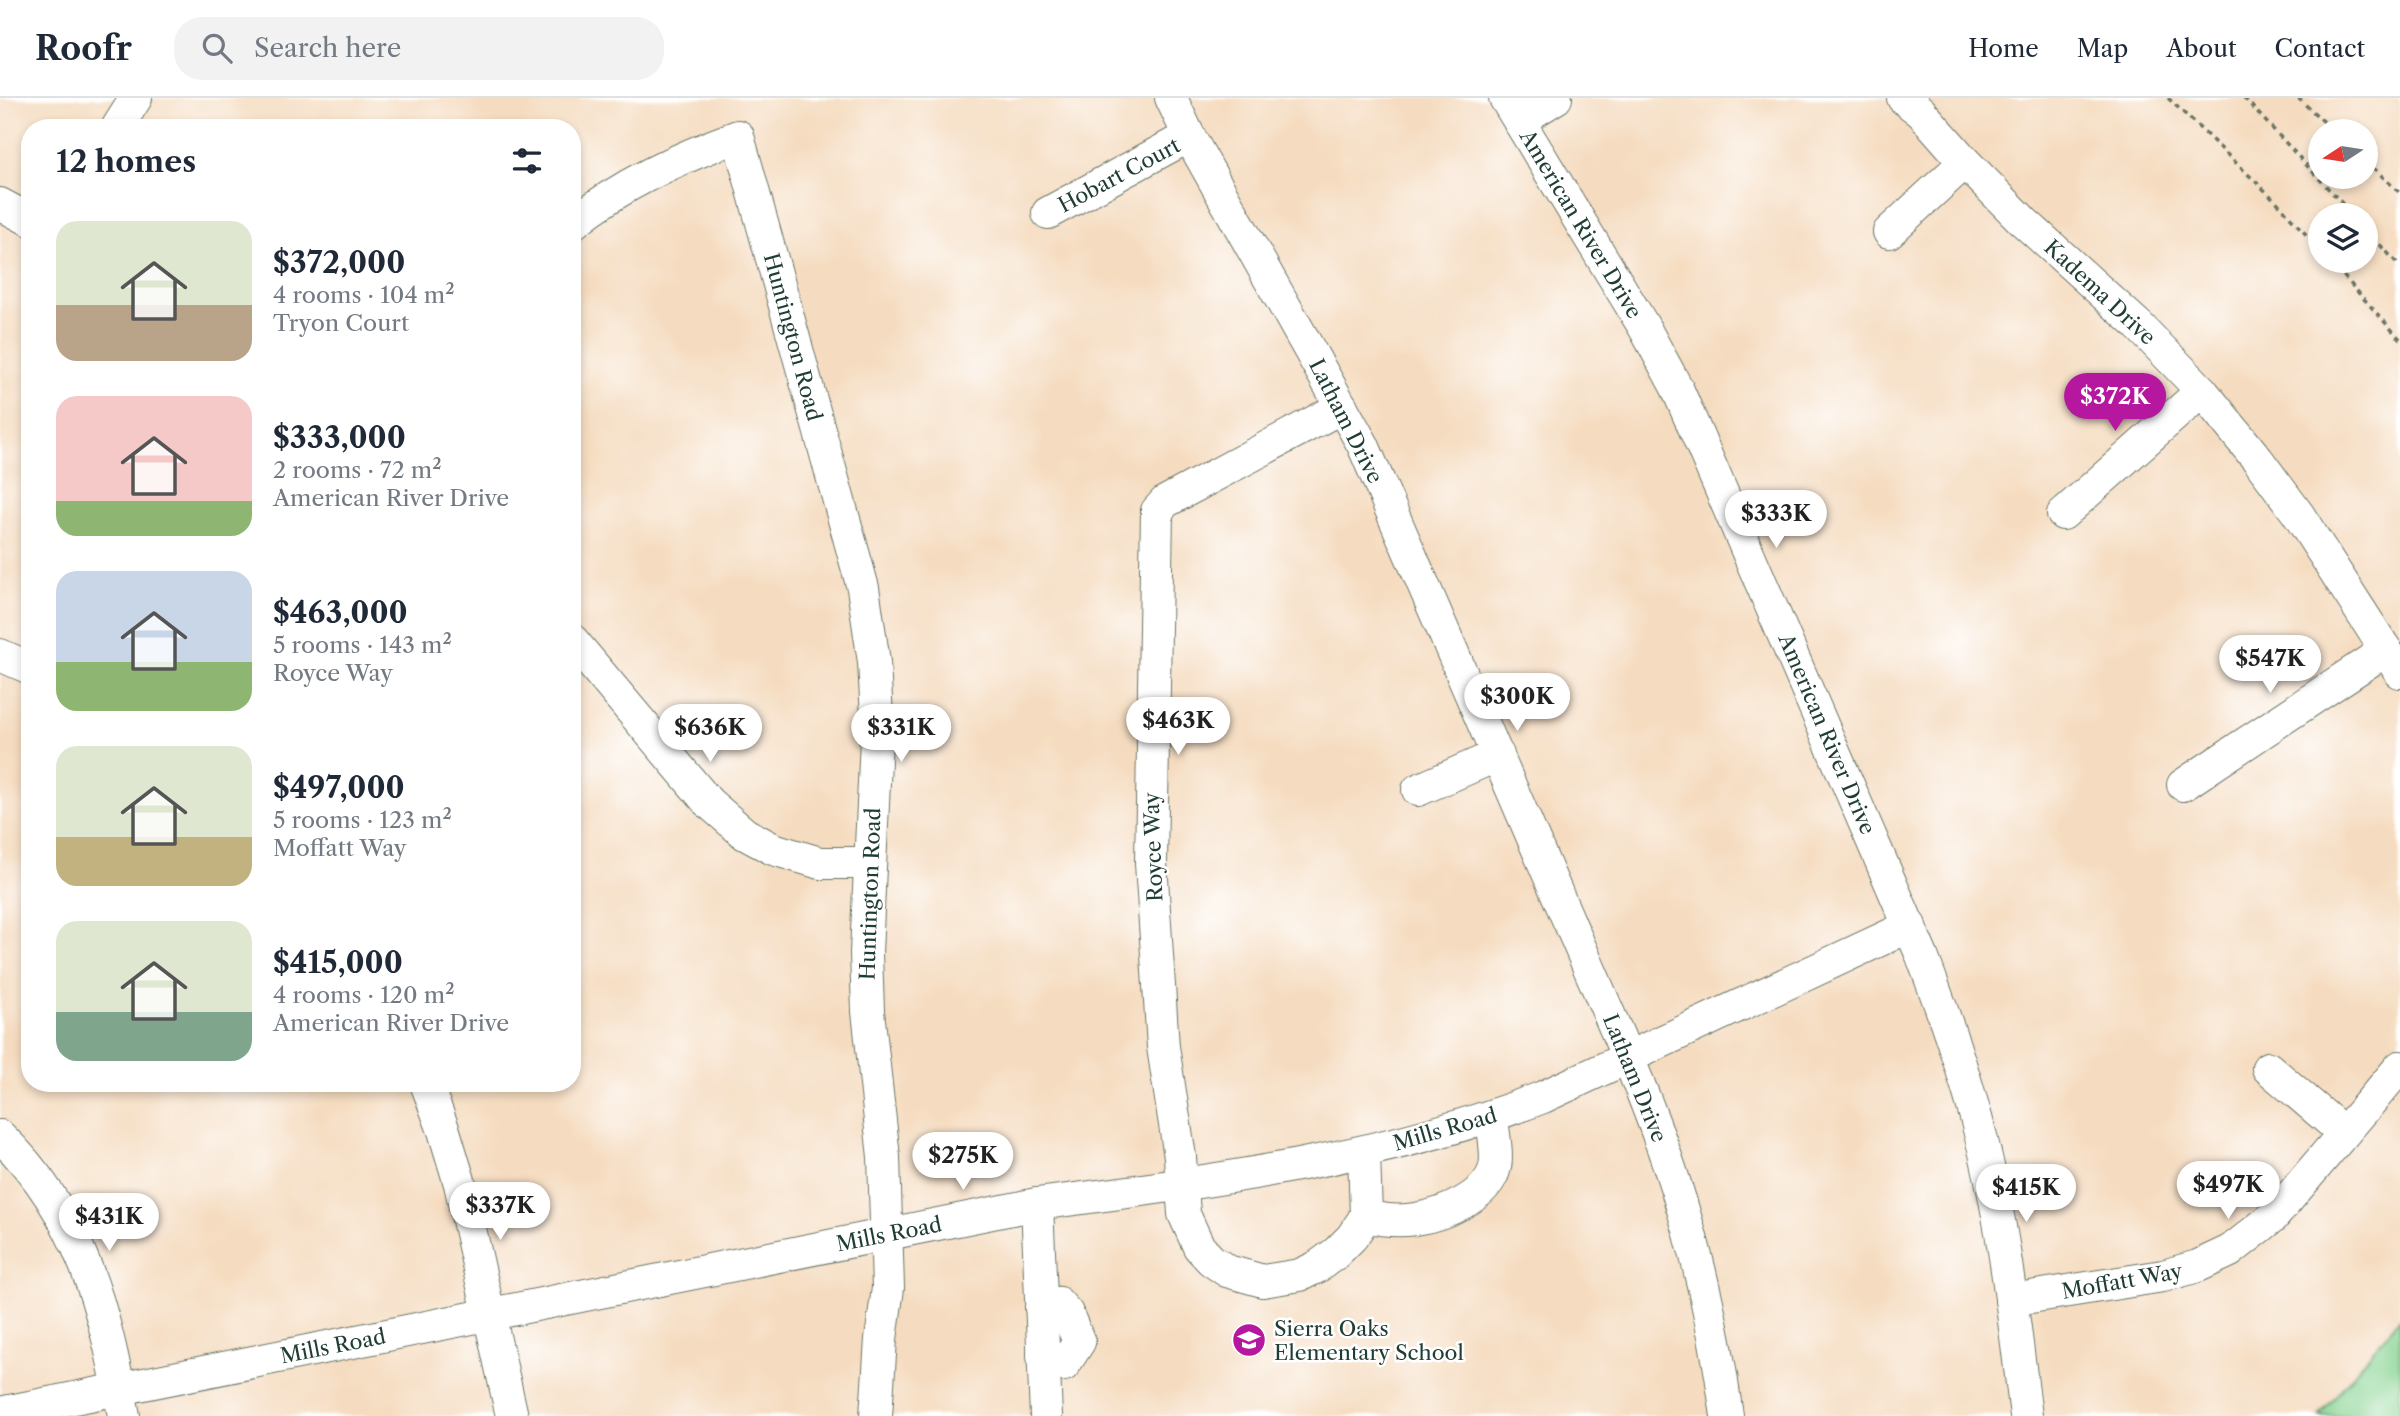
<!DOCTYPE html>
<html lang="en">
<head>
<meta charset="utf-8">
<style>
	body { margin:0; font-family:"Libre Caslon Text",serif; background:#f2f2f3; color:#1f2937; height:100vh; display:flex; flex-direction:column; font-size:26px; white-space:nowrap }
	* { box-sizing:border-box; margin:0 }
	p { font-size:23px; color:#747a83 }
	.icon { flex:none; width:38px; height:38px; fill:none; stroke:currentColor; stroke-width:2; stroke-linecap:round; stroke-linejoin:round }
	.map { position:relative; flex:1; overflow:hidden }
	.panel { position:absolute; left:21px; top:21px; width:560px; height:973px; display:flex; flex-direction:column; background:#fff; border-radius:28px; box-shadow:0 4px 10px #0003 }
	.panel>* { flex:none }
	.needle { width:46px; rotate:258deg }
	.buttons { position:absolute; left:2308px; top:21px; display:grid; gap:14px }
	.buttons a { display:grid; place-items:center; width:70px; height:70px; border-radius:50%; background:#fff; box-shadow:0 4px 10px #0003; font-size:35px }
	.price { position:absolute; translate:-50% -60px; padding:0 16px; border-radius:24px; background:#fff; color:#222; font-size:23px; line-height:46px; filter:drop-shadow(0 2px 4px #0008) }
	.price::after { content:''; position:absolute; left:50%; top:42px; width:21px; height:16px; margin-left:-10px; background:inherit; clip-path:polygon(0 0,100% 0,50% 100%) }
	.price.current { background:#b5179e; color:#fff }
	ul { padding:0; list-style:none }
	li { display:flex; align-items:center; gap:21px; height:175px; padding:0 35px }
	li span { display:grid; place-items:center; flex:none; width:196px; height:140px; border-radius:21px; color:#555 }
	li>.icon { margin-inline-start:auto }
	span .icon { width:84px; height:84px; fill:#fffc; stroke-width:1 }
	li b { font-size:30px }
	h2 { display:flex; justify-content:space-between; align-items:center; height:84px; padding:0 35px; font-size:30px }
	header { display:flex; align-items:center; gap:42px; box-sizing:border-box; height:98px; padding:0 35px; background:#fff; border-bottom:2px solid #e0e1e3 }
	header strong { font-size:33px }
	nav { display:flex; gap:38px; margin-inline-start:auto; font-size:24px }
	.search { width:490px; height:63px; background:#f2f2f3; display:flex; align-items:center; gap:18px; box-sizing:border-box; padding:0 24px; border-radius:28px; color:#747a83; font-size:26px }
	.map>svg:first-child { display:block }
	.green { fill:#87d390; stroke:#538862; stroke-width:2 }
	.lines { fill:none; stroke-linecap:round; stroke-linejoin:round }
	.minor-casing { stroke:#6a7565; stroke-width:34 }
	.path { stroke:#6a7565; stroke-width:3.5; stroke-dasharray:5 5; stroke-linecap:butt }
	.minor { stroke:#fff; stroke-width:32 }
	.labels { text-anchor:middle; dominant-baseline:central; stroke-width:5; stroke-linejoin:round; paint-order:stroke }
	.street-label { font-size:21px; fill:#1f3d34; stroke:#fff }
	.poi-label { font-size:21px; fill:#1f3d34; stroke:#fff; text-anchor:start }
</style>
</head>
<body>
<header>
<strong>Roofr</strong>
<div class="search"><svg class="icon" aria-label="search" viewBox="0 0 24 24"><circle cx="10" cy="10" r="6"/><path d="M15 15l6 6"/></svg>Search here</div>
<nav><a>Home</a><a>Map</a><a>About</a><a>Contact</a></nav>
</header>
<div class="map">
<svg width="2400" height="1318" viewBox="0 0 2400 1318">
	<rect width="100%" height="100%" fill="#fff"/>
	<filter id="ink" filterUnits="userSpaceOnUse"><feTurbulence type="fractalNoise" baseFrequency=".0143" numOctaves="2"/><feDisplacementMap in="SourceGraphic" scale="14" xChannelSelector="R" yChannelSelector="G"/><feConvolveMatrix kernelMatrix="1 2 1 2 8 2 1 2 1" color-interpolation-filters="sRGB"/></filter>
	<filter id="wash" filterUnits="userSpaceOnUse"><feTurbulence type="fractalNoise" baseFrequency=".00686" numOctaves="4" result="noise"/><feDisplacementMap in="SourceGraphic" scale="28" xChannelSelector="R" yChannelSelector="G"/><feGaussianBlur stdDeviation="1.57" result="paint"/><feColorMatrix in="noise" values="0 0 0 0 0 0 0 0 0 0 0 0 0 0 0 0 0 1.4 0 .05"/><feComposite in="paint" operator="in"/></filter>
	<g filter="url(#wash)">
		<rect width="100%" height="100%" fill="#f5dcc0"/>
		<polygon class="green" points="2400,1220 2400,1318 2319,1318"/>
	</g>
	<g filter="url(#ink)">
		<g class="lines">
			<g class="minor-casing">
				<g id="minor">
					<path d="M1171,0l18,38 174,309 265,613c50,118 82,230 99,358"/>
					<path d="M1505,0l139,229 33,61 245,568c22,58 43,117 58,177 24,92 34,188 46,283"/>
					<polyline points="1903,0 1921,14 1965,64 2023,123 2138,227 2202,293 2258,362 2298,416 2400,574"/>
					<polyline points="1519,23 1556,0"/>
					<polyline points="117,30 136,0"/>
					<polyline points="0,106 30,122"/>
					<polyline points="1048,115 1189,38"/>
					<path d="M572,126c49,-40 107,-66 166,-88l125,452 11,74 3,56 -11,235 2,58 16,146 4,131 -7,51 -5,77"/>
					<polyline points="1889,134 1965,64"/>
					<polyline points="1342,309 1165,404 1157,413 1151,765 1163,949 1180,1059 1184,1116 1199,1149 1211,1162 1227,1173 1263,1183 1300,1177 1317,1169 1336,1155 1352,1139 1366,1118"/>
					<polyline points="2063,416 2202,293"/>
					<polyline points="572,542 708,704 745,736 773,751 820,765 869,765"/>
					<polyline points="0,557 30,570"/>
					<polyline points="2183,687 2386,552"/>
					<polyline points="1418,692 1498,657"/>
					<polyline points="2268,970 2344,1035"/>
					<polyline points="426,985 444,1033 460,1086 512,1318"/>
					<path d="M0,1038c81,77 105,175 124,280"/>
					<path d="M1364,1054l2,64c16,4 32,6 49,3 28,-4 73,-22 80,-52 3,-14 -2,-35 -3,-50"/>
					<polyline points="1037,1106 1046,1318"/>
					<polyline points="2011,1202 2163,1178 2198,1168 2230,1153 2273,1119 2400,969"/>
					<polyline points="1041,1210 1058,1205 1067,1215 1079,1244 1064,1267 1043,1257"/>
					<path d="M0,1315l1037,-209c170,-22 345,-44 506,-107l367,-171"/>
				</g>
			</g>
			<g class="path">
				<polyline points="2168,0 2277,104 2320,152"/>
				<polyline points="2244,0 2353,117"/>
				<polyline points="2298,0 2334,33"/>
				<polyline points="2366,63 2400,95"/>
				<polyline points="2366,132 2400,168"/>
				<polyline points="2330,163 2400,241"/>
			</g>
			<use href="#minor" class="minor"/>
		</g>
	</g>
	<defs>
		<g id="school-disc" transform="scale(1.75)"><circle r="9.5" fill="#b5179e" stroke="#fff"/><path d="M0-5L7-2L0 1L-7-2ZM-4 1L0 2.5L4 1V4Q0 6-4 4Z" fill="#fff"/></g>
	</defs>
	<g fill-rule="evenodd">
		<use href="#school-disc" x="1249" y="1242"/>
	</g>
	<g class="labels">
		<g class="street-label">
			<text transform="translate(1119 77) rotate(-28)">Hobart Court</text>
			<text transform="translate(1581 126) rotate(59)">American River Drive</text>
			<text transform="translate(2100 194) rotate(43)">Kadema Drive</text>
			<text transform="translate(793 239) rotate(75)">Huntington Road</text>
			<text transform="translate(1346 323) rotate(63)">Latham Drive</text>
			<text transform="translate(1827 636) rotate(67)">American River Drive</text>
			<text transform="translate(1153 749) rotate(-92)">Royce Way</text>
			<text transform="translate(870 796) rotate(-88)">Huntington Road</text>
			<text transform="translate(1635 980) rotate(68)">Latham Drive</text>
			<text transform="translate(1445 1031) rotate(-16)">Mills Road</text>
			<text transform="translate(889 1136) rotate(-11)">Mills Road</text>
			<text transform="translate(2122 1183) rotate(-10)">Moffatt Way</text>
			<text transform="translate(333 1248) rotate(-11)">Mills Road</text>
		</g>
		<g class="poi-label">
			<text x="1274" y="1230">Sierra Oaks<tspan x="1274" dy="24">Elementary School</tspan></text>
		</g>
	</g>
</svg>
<div class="buttons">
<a><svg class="needle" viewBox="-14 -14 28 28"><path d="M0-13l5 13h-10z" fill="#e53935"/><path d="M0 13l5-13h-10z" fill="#747a83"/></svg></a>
<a><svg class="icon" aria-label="layers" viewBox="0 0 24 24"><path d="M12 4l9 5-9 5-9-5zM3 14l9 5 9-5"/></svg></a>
</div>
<b class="price current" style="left:2115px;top:335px">$372K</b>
<b class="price" style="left:1776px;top:452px">$333K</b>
<b class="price" style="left:2270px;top:597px">$547K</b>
<b class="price" style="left:1517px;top:635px">$300K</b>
<b class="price" style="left:1178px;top:659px">$463K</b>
<b class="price" style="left:710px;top:666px">$636K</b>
<b class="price" style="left:901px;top:666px">$331K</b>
<b class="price" style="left:963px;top:1094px">$275K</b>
<b class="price" style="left:2228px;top:1123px">$497K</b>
<b class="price" style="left:2026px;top:1126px">$415K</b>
<b class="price" style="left:500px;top:1144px">$337K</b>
<b class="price" style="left:109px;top:1155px">$431K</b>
<section class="panel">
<h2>12 homes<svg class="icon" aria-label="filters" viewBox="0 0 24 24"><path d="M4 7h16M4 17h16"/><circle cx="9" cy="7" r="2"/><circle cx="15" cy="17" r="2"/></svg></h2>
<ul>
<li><span style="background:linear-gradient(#dfe7d0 60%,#b9a48a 0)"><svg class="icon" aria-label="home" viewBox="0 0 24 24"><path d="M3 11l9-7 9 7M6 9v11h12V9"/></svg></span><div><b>$372,000</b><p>4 rooms · 104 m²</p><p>Tryon Court</p></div></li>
<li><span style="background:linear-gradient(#f6c9c9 75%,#8fb573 0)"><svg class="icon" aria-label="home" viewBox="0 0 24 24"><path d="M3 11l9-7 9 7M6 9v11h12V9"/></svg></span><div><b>$333,000</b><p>2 rooms · 72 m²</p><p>American River Drive</p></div></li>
<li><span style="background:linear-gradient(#c9d6e8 65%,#8fb573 0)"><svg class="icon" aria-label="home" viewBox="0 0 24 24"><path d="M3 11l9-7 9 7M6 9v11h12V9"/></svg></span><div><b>$463,000</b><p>5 rooms · 143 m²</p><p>Royce Way</p></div></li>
<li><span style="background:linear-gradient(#dfe7d0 65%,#c2b280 0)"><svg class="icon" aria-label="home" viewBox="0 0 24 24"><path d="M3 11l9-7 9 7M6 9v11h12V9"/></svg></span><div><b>$497,000</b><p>5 rooms · 123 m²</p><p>Moffatt Way</p></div></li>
<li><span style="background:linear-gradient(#dfe7d0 65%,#7fa58c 0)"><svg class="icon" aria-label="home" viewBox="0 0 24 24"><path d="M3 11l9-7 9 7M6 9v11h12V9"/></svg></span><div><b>$415,000</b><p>4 rooms · 120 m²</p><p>American River Drive</p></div></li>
</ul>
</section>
</div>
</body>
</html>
